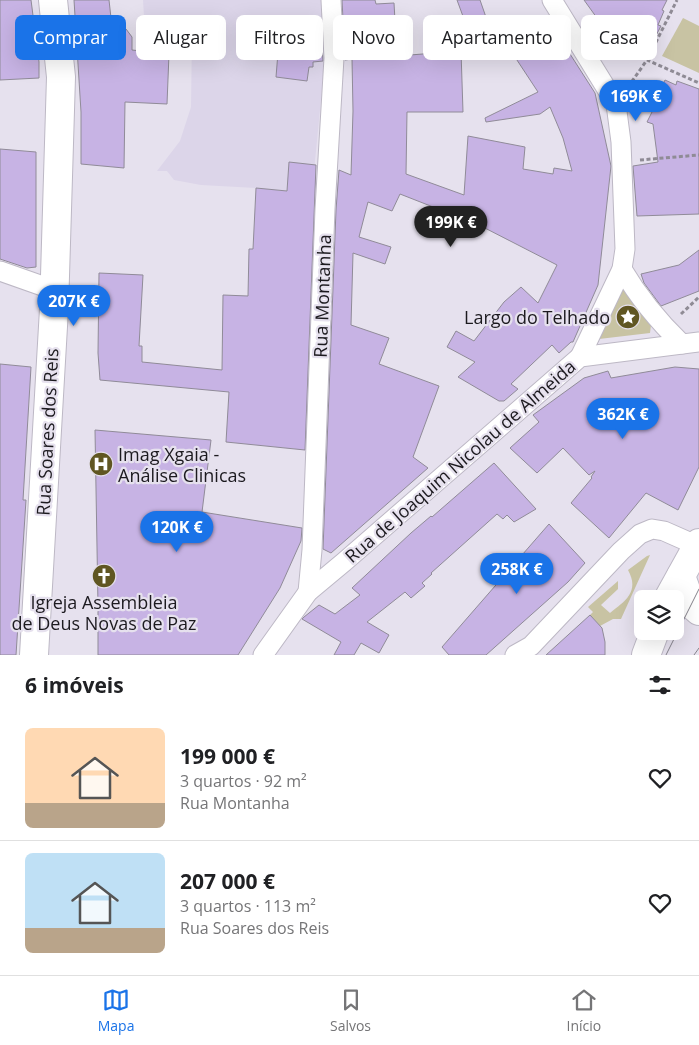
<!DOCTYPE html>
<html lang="pt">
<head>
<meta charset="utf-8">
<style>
	body { margin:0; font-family:"Open Sans",sans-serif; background:#f2f2f2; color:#202124; height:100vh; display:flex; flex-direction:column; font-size:19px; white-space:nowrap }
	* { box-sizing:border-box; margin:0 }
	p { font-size:16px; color:#757577 }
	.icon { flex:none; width:28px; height:28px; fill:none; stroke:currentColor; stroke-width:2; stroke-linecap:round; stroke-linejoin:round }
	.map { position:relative; height:655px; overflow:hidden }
	.panel { display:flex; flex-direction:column; background:#fff; flex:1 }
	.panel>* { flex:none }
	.banner { position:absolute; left:15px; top:15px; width:670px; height:45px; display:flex; gap:10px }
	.controls { position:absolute; left:634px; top:590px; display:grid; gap:10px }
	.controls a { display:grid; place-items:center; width:50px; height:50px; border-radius:8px; background:#fff; box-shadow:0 5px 20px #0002; font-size:25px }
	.price { position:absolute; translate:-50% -42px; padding:0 11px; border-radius:18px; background:#1a73e8; color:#fff; font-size:16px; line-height:32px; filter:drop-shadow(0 1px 2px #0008) }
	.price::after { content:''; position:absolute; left:50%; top:30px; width:15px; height:11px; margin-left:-8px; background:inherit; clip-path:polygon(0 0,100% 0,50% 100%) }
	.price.on { background:#222; color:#fff }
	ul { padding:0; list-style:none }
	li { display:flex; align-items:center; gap:15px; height:125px; padding:0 25px }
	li+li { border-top:1px solid #e0e0e0 }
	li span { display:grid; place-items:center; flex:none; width:140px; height:100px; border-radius:8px; color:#555 }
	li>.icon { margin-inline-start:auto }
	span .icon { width:60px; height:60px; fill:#fffc; stroke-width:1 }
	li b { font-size:21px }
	h2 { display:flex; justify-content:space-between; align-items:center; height:60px; padding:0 25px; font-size:21px }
	.chip { padding:0 18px; border-radius:8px; background:#fff; box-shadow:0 5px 20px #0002; font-size:18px; line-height:45px }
	.chip.on { background:#1a73e8; color:#fff }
	.dock { display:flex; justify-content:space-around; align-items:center; height:70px; border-top:1px solid #e0e0e0; background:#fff; font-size:14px; color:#757577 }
	.dock a { display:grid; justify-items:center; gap:2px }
	.dock .on { color:#1a73e8 }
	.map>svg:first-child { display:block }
	.built { fill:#dcd5e9 }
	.green { fill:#c8c3a3 }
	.building { fill:#c7b3e4; stroke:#908b98 }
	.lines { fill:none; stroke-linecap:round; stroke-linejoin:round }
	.street-casing { stroke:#bdb8c5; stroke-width:21 }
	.secondary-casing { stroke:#bdb8c5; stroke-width:30 }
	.primary-casing { stroke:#bdb8c5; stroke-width:30 }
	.path { stroke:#8f8b95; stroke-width:3; stroke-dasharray:4 2.5; stroke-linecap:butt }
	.street { stroke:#fff; stroke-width:19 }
	.secondary { stroke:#fff; stroke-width:28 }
	.primary { stroke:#fff; stroke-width:28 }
	.tram { stroke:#86838c; stroke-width:1 }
	.labels { text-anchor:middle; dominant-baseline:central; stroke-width:4.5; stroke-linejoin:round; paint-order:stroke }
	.street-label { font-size:18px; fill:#1c1a1f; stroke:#e6e1ee }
	.poi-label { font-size:18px; fill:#1c1a1f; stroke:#e6e1ee; text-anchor:end }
</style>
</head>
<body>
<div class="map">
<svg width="699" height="655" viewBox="0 0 699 655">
	<rect width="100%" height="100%" fill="#e6e1ee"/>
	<polygon class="built" points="143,0 324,0 325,57 312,193 256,188 201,185 174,180 167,171 157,171 180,141 191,107 192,35 145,32"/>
	<g class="green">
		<polygon points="683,18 699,26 699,73 662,56"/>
		<polygon points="619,289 625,289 651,325 650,333 599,339 595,334"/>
		<path d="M650,555l-29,64h-8l-13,7 -10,-11 3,-3 -5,-5 30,-26v8l-17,16 9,8c15,-12 30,-21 18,-43l19,-14z"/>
	</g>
	<g class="building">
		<polygon points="0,0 31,0 39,62 39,78 0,80"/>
		<polygon points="74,0 109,0 112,27 126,29 132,37 132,50 169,54 167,104 125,102 124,168 81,164 81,112"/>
		<polygon points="342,0 375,0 376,4 394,3 397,56 461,51 463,112 407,112 406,174 464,195 468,136 525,147 523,169 553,174 554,168 572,171 563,138 550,107 540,114 486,122 485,118 538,92 513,54 554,29 595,93 611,166 598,285 573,342 571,342 559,353 552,345 511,384 518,389 504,401 499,401 458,377 475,362 447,347 456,331 474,341 504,302 521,287 538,303 557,265 479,225 400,194 392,211 368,202 359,237 391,247 385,264 353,253 351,325 389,338 379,364 439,386 413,457 428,468 331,553 323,549 336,210 339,170 351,175 353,111 352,59 345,60"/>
		<polygon points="457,0 480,0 496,46 475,49"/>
		<polygon points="584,0 667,0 662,10 664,11 658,25 661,26 651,45 647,44 640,57 609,42 608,36 599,33 602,25"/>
		<polygon points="280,28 321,34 323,61 313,62 313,67 309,67 307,81 276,77"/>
		<polygon points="665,80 676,85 677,81 699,89 699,214 637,216 633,166 658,162 653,124 647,122 652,112 652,107"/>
		<polygon points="0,149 36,152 36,267 27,268 0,259"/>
		<polygon points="289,162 316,165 305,450 226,442 229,392 100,380 98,353 99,273 143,275 139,346 142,346 142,362 222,370 223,295 248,296 249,249 253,249 256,188 287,191"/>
		<polygon points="699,250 699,291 661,306 644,283 641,274 679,265"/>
		<polygon points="0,364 31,367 23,500 26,500 16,655 0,655"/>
		<polygon points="675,367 699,369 699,467 678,510 646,493 609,538 571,503 592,478 591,477 595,471 589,475 563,448 537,473 510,448 539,422 533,415 584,378 608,371 611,378"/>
		<polygon points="95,430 211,440 202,512 302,528 301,541 280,588 238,655 98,655 98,606"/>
		<polygon points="494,463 536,509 514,522 507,515 503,519 497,514 431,573 432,574 422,583 425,586 411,598 405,592 367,622 389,635 379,653 361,643 354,655 334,655 341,642 302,619 304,617 319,605 335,614 360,595 352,588 411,533 431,516 432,517"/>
		<polygon points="549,524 585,563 568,582 486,655 449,655 442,647"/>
		<polygon points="590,615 602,628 605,642 605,655 546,655"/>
	</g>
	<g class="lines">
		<g class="street-casing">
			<g id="street">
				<polyline points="552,0 616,104 621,142 625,249 622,269 580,357"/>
				<path d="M622,269c17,29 36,52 60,75"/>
				<polyline points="0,271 54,290"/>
				<polyline points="308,592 312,550 325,209 334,58 331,0"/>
				<polyline points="263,655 308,592 344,562 580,357 699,342"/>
				<polyline points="515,655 531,646 621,551 640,534 652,529 664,531 698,546"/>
			</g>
		</g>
		<g class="secondary-casing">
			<polyline id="secondary" points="34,655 54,309 61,77 53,0"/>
		</g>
		<g class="primary-casing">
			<g id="primary">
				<polyline points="681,576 691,604 699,611"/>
				<polyline points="668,599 699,543"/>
				<polyline points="646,655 655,631"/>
			</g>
		</g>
		<g class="path">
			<polyline points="647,60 677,0"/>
			<polyline points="628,87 647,60 699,83"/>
			<polyline points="640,160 699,155"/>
			<polyline points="681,314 699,297"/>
		</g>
		<use href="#street" class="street"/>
		<use href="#secondary" class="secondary"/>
		<use href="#primary" class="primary"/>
		<g class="tram">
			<polyline points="666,655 699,589"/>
			<polyline points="694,655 699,648"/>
		</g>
	</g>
	<defs>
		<g id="sight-disc" transform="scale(1.25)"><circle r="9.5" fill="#605622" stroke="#e6e1ee"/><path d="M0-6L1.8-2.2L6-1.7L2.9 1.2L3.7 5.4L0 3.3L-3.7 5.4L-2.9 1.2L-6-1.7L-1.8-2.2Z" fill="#fff"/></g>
		<g id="hospital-disc" transform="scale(1.25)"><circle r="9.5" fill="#605622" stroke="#e6e1ee"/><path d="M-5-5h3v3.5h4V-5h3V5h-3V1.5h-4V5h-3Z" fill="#fff"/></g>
		<g id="church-disc" transform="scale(1.25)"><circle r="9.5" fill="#605622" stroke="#e6e1ee"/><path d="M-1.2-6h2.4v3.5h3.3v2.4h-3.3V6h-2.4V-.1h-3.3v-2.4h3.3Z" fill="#fff"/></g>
	</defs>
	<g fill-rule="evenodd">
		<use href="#sight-disc" x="628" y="317"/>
		<use href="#hospital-disc" x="101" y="464"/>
		<use href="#church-disc" x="104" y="576"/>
	</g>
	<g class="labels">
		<g class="street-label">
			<text transform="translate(322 296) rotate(-88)">Rua Montanha</text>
			<text transform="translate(47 432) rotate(-87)">Rua Soares dos Reis</text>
			<text transform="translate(460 461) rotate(-41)">Rua de Joaquim Nicolau de Almeida</text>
		</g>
		<g class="poi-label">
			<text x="610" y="317">Largo do Telhado</text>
			<text x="118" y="454" text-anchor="start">Imag Xgaia -<tspan x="118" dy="21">Análise Clinicas</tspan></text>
			<text x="104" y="602" text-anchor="middle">Igreja Assembleia<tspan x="104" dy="21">de Deus Novas de Paz</tspan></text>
		</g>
	</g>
</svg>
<div class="controls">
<a><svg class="icon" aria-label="layers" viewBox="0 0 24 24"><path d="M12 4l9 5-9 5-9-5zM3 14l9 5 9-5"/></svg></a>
</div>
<b class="price" style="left:636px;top:122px">169K €</b>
<b class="price on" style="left:451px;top:248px">199K €</b>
<b class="price" style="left:74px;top:327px">207K €</b>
<b class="price" style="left:623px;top:440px">362K €</b>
<b class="price" style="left:177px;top:553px">120K €</b>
<b class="price" style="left:517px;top:595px">258K €</b>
<div class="banner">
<a class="chip on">Comprar</a>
<a class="chip">Alugar</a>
<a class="chip">Filtros</a>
<a class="chip">Novo</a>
<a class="chip">Apartamento</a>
<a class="chip">Casa</a>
</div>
</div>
<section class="panel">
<h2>6 imóveis<svg class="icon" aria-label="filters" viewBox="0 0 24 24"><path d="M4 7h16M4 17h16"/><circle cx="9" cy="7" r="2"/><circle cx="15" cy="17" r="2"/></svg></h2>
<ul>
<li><span style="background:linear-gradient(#ffd9b3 75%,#b9a48a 0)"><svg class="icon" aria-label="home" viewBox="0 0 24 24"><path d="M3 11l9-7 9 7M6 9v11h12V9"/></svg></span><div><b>199 000 €</b><p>3 quartos · 92 m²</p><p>Rua Montanha</p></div><svg class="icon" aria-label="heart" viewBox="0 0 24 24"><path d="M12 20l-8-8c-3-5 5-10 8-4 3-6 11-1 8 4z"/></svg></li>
<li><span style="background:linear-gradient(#bfe0f5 75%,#b9a48a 0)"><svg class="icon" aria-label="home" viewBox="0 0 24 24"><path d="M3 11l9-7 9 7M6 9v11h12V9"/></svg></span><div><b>207 000 €</b><p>3 quartos · 113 m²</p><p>Rua Soares dos Reis</p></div><svg class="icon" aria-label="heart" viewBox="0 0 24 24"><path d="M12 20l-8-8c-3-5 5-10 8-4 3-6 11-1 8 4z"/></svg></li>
</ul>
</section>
<nav class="dock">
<a class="on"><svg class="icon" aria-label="map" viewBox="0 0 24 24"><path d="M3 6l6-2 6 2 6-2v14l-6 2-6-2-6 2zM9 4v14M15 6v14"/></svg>Mapa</a>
<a><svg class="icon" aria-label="saved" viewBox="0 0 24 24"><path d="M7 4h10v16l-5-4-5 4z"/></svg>Salvos</a>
<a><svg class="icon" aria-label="home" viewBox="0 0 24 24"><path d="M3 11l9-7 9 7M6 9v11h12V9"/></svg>Início</a>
</nav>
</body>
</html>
